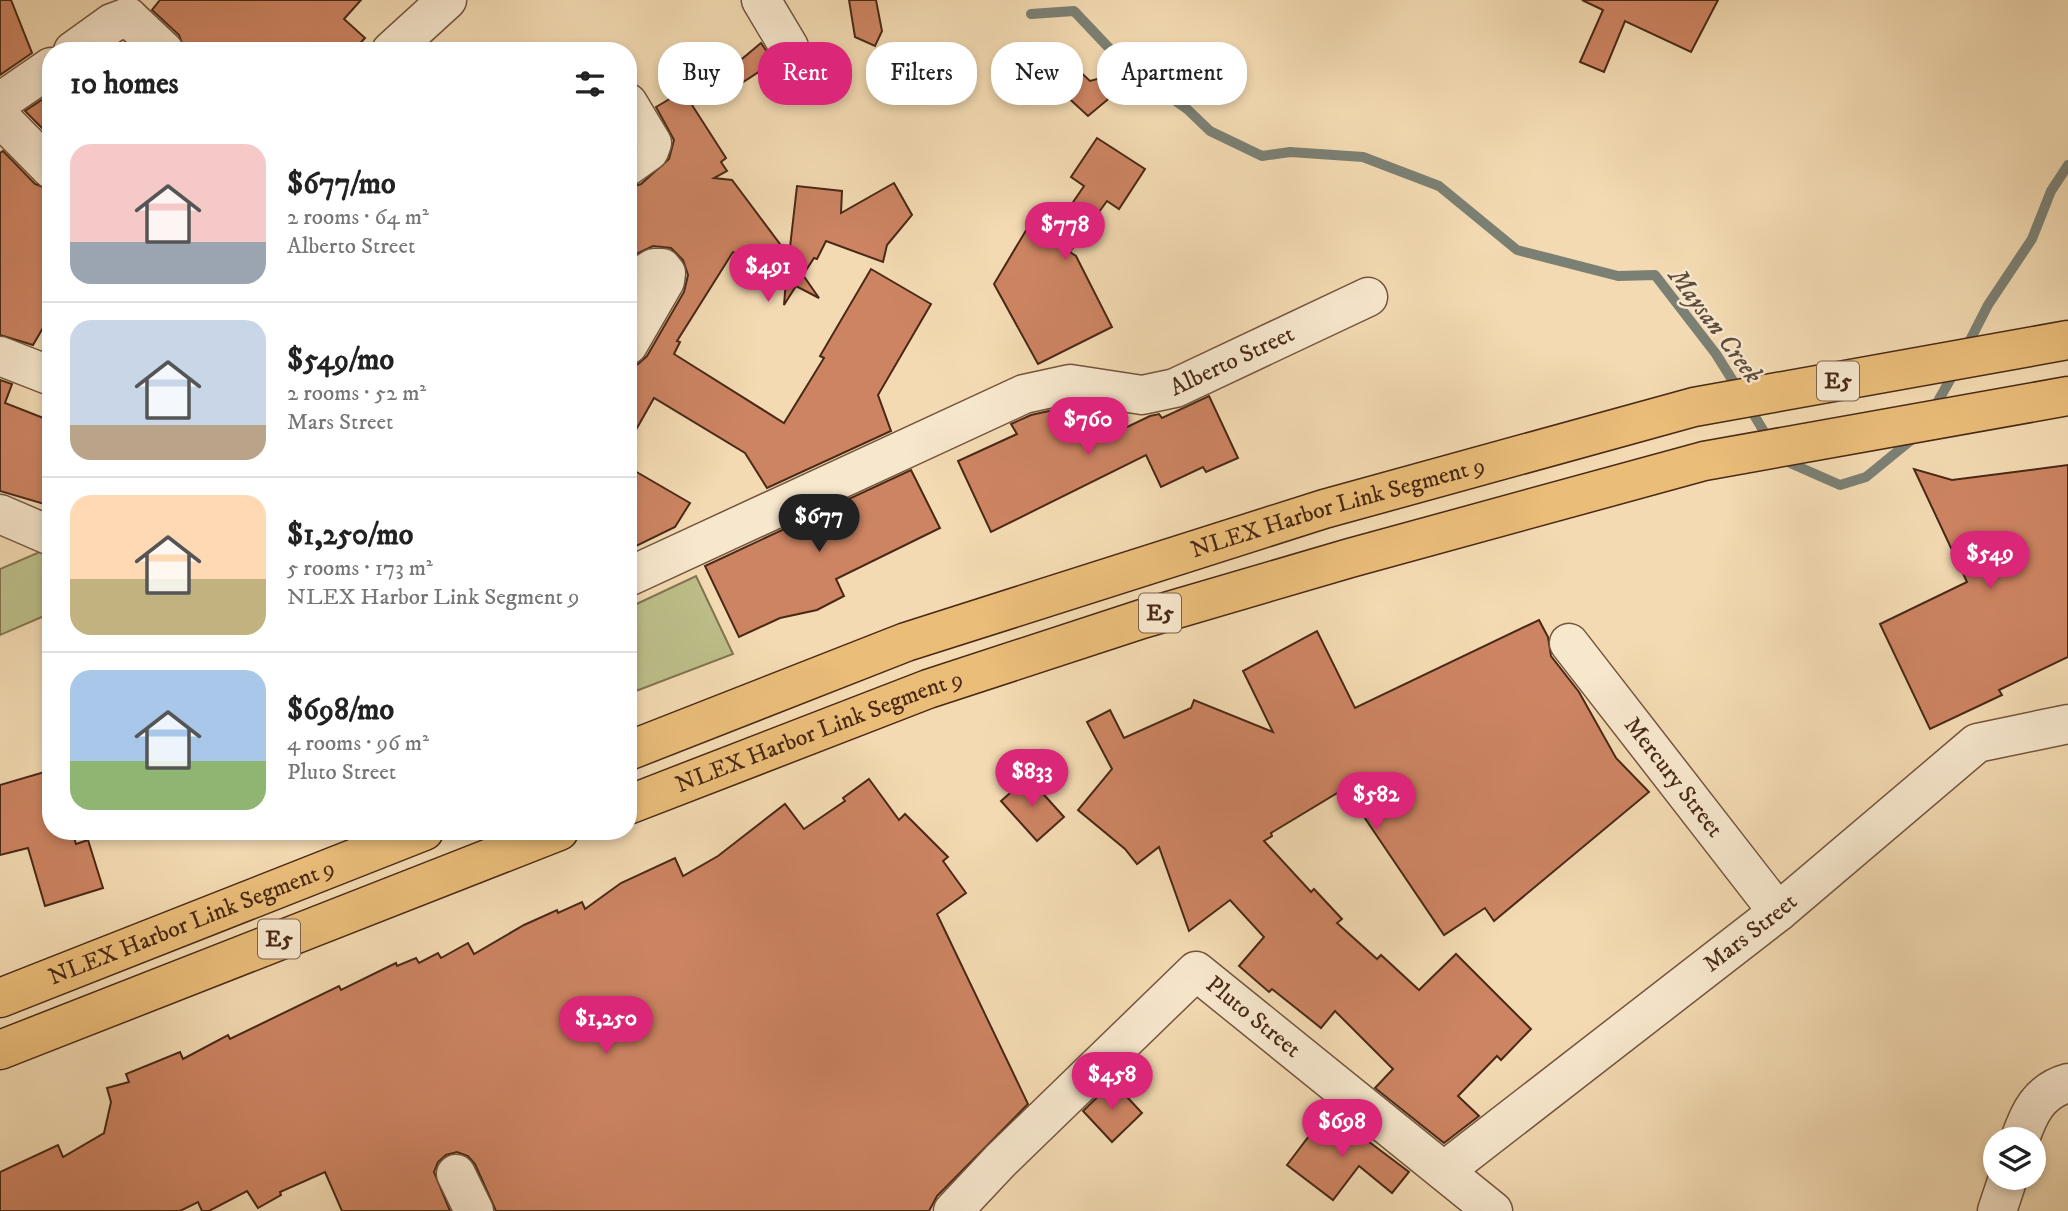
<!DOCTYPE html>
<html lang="en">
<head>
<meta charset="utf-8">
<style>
	body { margin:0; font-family:"IM FELL DW Pica",serif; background:#f6f6f6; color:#222; height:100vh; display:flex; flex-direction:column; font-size:26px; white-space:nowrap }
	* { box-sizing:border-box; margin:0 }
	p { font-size:23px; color:#767676 }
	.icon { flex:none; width:38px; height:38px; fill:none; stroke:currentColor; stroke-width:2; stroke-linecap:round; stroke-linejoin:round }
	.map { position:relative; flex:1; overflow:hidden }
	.panel { position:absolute; left:42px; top:42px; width:595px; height:798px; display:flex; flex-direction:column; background:#fff; border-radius:28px; box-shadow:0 4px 10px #0003 }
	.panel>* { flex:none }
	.banner { position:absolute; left:658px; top:42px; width:665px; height:63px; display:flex; gap:14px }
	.tools { position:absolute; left:1983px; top:1127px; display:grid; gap:14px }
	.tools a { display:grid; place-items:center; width:63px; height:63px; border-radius:50%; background:#fff; box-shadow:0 4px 10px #0003; font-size:35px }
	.price { position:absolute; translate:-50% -60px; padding:0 16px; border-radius:24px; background:#db2777; color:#fff; font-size:23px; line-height:46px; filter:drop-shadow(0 2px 4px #0008) }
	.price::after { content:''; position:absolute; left:50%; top:42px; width:21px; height:16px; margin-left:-10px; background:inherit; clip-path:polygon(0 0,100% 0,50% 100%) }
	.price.active { background:#222; color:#fff }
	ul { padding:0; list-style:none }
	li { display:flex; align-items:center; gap:21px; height:175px; padding:0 28px }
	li+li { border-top:2px solid #e0e0e0 }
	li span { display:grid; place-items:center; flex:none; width:196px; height:140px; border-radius:21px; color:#555 }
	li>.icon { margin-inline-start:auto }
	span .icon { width:84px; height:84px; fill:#fffc; stroke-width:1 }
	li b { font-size:30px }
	h2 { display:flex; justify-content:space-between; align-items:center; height:84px; padding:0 28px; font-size:30px }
	.chip { padding:0 24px; border-radius:28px; background:#fff; box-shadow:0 4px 10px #0003; font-size:24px; line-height:63px }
	.chip.active { background:#db2777; color:#fff }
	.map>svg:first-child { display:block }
	.green { fill:#bdbf8a; stroke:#837450; stroke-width:2 }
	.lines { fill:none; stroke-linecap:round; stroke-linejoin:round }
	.stream { stroke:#7b8074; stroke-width:10 }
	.building { fill:#cd8462; stroke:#492916; stroke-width:2 }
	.minor-casing { stroke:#74553d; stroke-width:41 }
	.highway-casing { stroke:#492916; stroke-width:41 }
	.minor { stroke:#f7e7cd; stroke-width:38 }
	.highway { stroke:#eabd79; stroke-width:38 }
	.labels { text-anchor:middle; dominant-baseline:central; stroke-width:5; stroke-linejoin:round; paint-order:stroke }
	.shield { fill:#f7e7cd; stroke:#7d624d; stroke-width:2 }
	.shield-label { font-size:23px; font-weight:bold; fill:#492916 }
	.street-label { font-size:24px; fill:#492916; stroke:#f7e7cd }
	.water-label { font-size:26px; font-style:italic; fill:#5e4d3d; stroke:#f7e7cd }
</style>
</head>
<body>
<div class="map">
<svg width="2068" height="1211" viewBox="0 0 2068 1211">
	<rect width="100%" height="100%" fill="#f3dab2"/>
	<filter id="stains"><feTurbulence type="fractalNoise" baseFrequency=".00286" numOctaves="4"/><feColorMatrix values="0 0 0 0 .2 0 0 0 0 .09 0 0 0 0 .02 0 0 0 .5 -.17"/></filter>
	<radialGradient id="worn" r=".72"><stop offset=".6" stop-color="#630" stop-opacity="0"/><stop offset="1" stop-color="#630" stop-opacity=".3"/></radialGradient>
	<g class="green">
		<polygon points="42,551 51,566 51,613 0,635 0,569"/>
		<polygon points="696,576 733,654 628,694 628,608"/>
	</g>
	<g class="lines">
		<g class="stream">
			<polyline points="1031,14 1074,11 1127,67 1187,109 1210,131 1262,156 1290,152 1363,157 1439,186 1517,250 1618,276 1655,275 1716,354 1738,389"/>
			<polyline points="1966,348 1988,305 2032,239 2051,191 2068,165"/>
			<polyline points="1748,405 1769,440"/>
			<polyline points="1933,410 1955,371"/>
			<polyline points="1781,459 1840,485 1866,477 1915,437"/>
		</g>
	</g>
	<g class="building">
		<polygon points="0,0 11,0 32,53 0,75"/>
		<polygon points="160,0 361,0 344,19 365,38 353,51 185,51 179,35 152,10"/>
		<polygon points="849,0 876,0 882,31 875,46 855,37"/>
		<polygon points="1582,0 1718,0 1691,52 1625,21 1604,72 1580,62 1603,10"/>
		<polygon points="761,43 774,62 728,92 718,79"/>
		<polygon points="1149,65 1088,116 1062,92 1067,80 1077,69 1090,81"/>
		<polygon points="683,91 726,158 721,162 727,171 714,178 732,180 789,256 797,186 842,191 841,213 894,183 912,215 887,245 883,262 826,241 817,259 814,258 803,275 819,298 796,286 784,305 786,280 733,252 677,341 680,342 674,354 784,423 824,358 820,356 871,269 931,304 878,395 891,431 767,488 745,453 654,398 628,444 628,367 638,364 647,356 684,292 688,275 683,260 671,248 653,246 628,258 628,188 641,184 669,159 674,140 656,107"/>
		<polygon points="49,95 51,100 51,137 25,111"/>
		<polygon points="1097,138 1145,169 1119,209 1107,201 1070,252 1076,256 1112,327 1038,364 994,284 1028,227 1048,239 1084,186 1071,177"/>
		<polygon points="3,151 35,184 51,190 51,314 33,345 0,335 0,153"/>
		<polygon points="0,380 12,384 5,403 51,421 51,506 0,491"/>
		<polygon points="1209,396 1238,458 1206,472 1203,467 1161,487 1146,455 991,532 958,461 1017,434 1011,424 1031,415 1071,406 1080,408 1098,441 1150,416 1159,414 1162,418"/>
		<polygon points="2068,465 2068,657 1999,690 2002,695 1930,729 1880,624 1967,582 1914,469 1952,480"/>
		<polygon points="628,467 690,503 675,527 628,550"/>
		<polygon points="911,470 940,528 836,579 844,596 817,610 780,618 739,637 705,566"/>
		<polygon points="1539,620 1548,637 1551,656 1579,692 1616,758 1649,792 1494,921 1485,908 1444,935 1356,805 1352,807 1344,789 1271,833 1272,836 1264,841 1311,892 1314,889 1342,919 1337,923 1377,959 1381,955 1419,990 1456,954 1531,1029 1501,1060 1497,1056 1458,1096 1479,1116 1444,1143 1375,1088 1393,1069 1335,1011 1321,1028 1272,989 1269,992 1239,966 1264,937 1230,900 1189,931 1159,847 1137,864 1125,849 1078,810 1112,769 1087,722 1110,710 1124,738 1191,708 1194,700 1273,732 1243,671 1317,631 1355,708"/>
		<polygon points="51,770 51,831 72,831 76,844 88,840 103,888 45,906 28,848 0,855 0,785"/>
		<polygon points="1028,777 1064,817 1037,841 1001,801"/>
		<polygon points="869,779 899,820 905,814 948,857 943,861 966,893 937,914 1028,1104 937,1196 929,1211 496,1211 475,1164 468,1156 457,1152 446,1155 438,1162 434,1172 450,1211 342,1211 325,1172 280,1192 281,1195 258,1208 247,1191 209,1211 202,1211 198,1202 180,1211 0,1211 0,1172 58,1145 63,1157 104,1133 111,1102 107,1088 129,1082 126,1074 180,1052 183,1059 228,1035 230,1039 339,986 341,990 396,963 397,966 416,958 419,963 438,953 441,958 468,943 474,954 524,925 557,910 558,913 582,902 585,909 621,883 675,858 683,876 718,856 785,804 804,829 845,801 843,798"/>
		<polygon points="1113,1082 1142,1113 1112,1142 1083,1111"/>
		<polygon points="1328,1111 1409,1172 1392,1193 1359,1166 1333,1200 1287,1165"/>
	</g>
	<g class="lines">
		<g class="minor-casing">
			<g id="minor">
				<polyline points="761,0 789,47"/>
				<polyline points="128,17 164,51"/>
				<polyline points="73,51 112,23 128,17"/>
				<polyline points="391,51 447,0"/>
				<polyline points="0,102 51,67"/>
				<polyline points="628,103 652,143 649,151 628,166"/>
				<polyline points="0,117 51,169"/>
				<polyline points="628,284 654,268 662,268 666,273 665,281 628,345"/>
				<polyline points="0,356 51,376"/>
				<polyline points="0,514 51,536"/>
				<path id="s1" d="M628,577l396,-183 46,-10 72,11 33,-7 193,-91"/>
				<path id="s2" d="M1569,643l209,269"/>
				<path d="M2020,1139c9,-26 19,-48 48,-56"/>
				<path id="s3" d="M1444,1171l334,-259 199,-169 91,-19"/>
				<polyline points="456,1174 474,1211"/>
				<path id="s4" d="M953,1211l47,-50 196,-190 297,240"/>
				<polyline points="1997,1211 2008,1178"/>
			</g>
		</g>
		<g class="highway-casing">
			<g id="highway">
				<path id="s5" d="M628,751l278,-109 418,-133 370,-102 374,-67"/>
				<path id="s6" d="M628,805l300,-116 214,-70 208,-61 354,-97 364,-65"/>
				<path id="s7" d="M0,998l424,-167"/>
				<polyline points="0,1050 559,831"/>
			</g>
		</g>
		<use href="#minor" class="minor"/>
		<use href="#highway" class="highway"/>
	</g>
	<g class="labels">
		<g class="shield">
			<rect x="1817" y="361.5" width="42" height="39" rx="5"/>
			<rect x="1139" y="593.5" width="42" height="39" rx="5"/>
			<rect x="258" y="919.5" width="42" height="39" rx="5"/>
		</g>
		<g class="shield-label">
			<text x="1838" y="381">E5</text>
			<text x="1160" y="613">E5</text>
			<text x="279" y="939">E5</text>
		</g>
		<g class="street-label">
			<text stroke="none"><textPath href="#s1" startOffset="653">Alberto Street</textPath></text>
			<text stroke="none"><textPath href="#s5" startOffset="751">NLEX Harbor Link Segment 9</textPath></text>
			<text stroke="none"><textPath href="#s6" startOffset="205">NLEX Harbor Link Segment 9</textPath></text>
			<text stroke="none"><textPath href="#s2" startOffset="170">Mercury Street</textPath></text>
			<text stroke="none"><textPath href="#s7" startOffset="206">NLEX Harbor Link Segment 9</textPath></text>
			<text stroke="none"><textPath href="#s3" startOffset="388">Mars Street</textPath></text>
			<text stroke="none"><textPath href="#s4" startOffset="415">Pluto Street</textPath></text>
		</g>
		<g class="water-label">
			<text transform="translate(1715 326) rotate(53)">Maysan Creek</text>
		</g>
	</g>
	<rect width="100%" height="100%" filter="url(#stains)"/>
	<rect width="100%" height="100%" fill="url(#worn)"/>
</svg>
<div class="tools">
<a><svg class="icon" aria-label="layers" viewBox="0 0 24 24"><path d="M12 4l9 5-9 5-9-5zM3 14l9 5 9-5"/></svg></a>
</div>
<b class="price" style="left:1065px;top:262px">$778</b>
<b class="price" style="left:768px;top:304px">$491</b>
<b class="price" style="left:1088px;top:457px">$760</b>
<b class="price active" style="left:819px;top:554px">$677</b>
<b class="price" style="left:1990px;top:591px">$549</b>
<b class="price" style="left:1032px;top:809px">$833</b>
<b class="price" style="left:1376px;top:832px">$582</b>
<b class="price" style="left:606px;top:1056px">$1,250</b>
<b class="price" style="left:1112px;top:1112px">$458</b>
<b class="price" style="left:1342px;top:1159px">$698</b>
<div class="banner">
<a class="chip">Buy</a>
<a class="chip active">Rent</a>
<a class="chip">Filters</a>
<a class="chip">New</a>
<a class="chip">Apartment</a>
</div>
<section class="panel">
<h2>10 homes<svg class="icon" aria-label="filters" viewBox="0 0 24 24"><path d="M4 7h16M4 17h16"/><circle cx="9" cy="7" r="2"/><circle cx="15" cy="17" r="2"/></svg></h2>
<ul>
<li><span style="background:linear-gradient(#f6c9c9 70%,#9aa5b1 0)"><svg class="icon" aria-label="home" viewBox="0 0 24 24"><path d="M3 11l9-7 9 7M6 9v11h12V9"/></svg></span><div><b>$677/mo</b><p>2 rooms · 64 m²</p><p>Alberto Street</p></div></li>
<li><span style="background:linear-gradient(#c9d6e8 75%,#b9a48a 0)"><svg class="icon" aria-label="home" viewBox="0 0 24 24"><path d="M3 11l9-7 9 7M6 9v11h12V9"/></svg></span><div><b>$549/mo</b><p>2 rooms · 52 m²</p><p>Mars Street</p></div></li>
<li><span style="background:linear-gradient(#ffd9b3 60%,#c2b280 0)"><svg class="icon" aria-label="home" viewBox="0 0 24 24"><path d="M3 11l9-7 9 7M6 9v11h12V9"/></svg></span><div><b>$1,250/mo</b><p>5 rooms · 173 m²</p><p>NLEX Harbor Link Segment 9</p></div></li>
<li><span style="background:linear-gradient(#a9c7e8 65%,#8fb573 0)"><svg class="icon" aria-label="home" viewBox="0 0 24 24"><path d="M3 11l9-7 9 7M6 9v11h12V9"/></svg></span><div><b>$698/mo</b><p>4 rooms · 96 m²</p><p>Pluto Street</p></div></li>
</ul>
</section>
</div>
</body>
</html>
